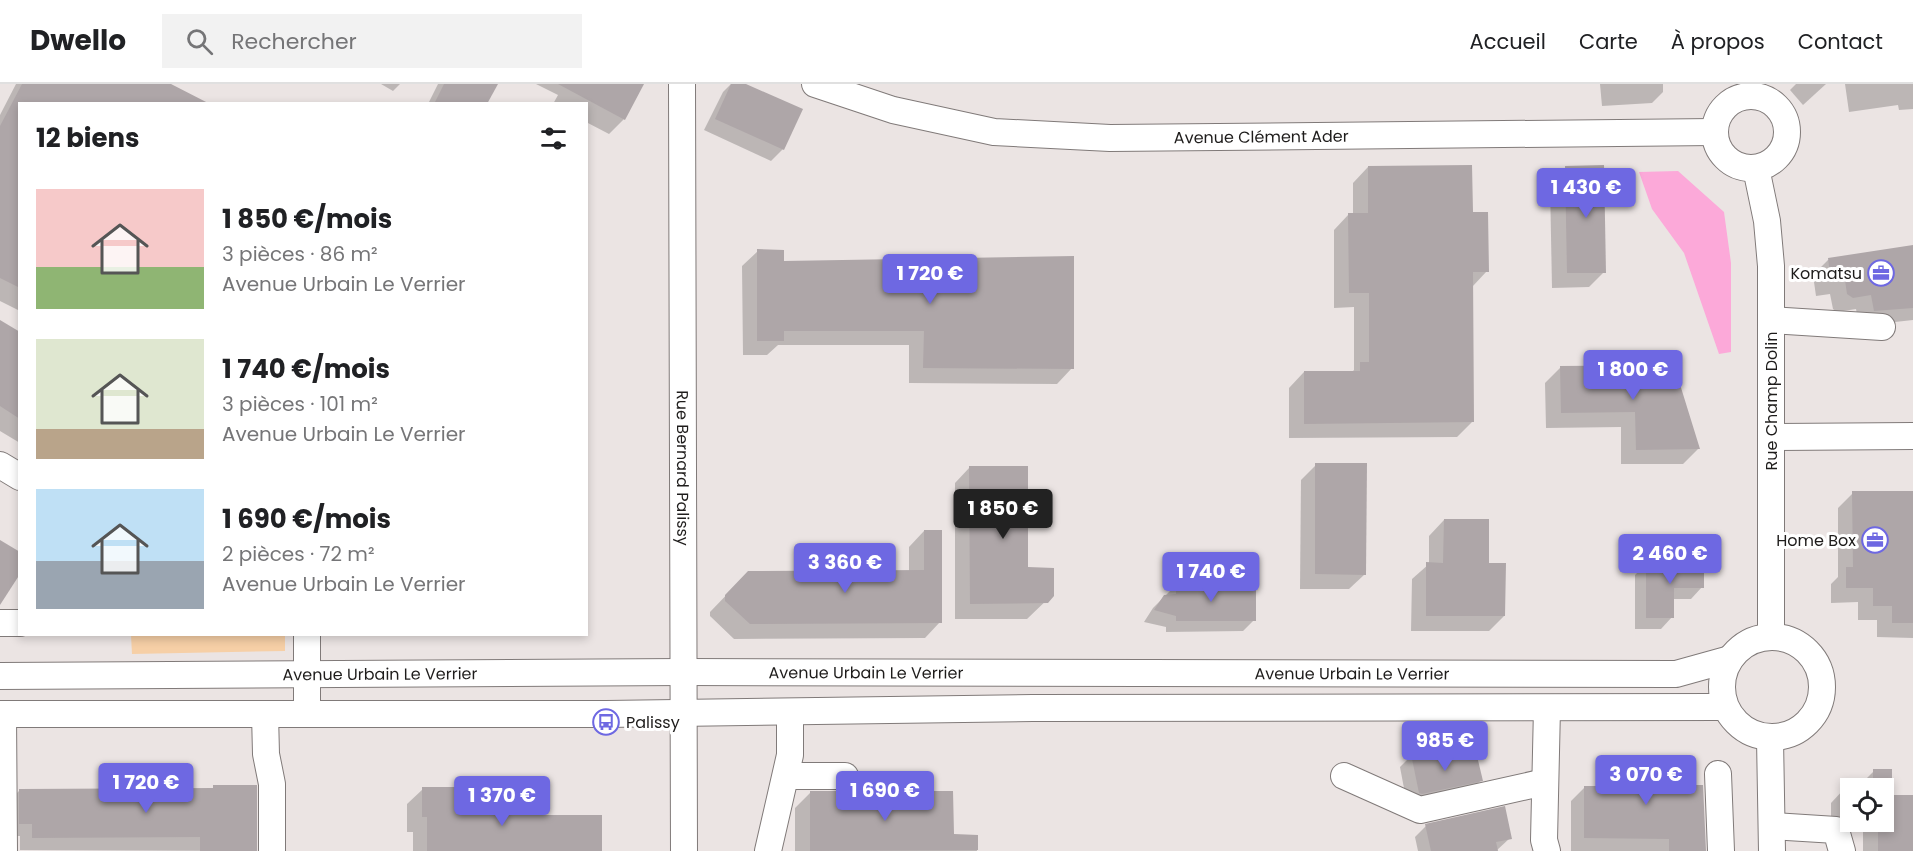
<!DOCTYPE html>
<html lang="fr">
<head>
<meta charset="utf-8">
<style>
	body { margin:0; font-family:Poppins,sans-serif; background:#f2f2f2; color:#202124; height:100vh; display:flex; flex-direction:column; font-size:22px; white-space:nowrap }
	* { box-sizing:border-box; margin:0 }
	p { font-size:20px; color:#757577 }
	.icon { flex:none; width:33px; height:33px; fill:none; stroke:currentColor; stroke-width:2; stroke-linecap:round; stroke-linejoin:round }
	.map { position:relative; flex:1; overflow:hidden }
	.side { position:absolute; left:18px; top:18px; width:570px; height:534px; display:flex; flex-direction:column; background:#fff; border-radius:0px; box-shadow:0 3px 9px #0003 }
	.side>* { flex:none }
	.tools { position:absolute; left:1840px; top:694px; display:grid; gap:12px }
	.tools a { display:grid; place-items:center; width:54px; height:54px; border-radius:0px; background:#fff; box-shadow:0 3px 9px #0003; font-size:30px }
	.price { position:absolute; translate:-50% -51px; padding:0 14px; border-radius:6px; background:#6e68e2; color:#fff; font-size:20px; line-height:39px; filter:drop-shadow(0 2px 3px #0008) }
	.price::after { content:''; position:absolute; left:50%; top:36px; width:18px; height:14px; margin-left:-9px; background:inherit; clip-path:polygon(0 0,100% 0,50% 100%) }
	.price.active { background:#222; color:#fff }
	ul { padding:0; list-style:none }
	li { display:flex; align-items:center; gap:18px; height:150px; padding:0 18px }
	li span { display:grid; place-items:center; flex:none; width:168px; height:120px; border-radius:0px; color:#555 }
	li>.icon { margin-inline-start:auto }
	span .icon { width:72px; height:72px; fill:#fffc; stroke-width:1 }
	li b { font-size:26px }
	h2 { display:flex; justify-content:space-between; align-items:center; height:72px; padding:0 18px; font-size:26px }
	header { display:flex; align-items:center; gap:36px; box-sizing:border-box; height:84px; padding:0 30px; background:#fff; border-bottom:2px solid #e0e0e0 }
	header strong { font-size:28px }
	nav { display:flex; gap:33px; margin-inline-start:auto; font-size:21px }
	.search { width:420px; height:54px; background:#f2f2f2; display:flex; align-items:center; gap:15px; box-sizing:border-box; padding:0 21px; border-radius:0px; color:#757577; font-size:22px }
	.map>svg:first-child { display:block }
	.green { fill:#f6cfa6 }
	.water { fill:#fca9d9 }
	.shadow { fill:#0003; fill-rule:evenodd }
	.building { fill:#aea6a8 }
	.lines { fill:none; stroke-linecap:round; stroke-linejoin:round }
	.minor-casing { stroke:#807a79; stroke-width:28 }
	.minor { stroke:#fff; stroke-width:26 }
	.labels { text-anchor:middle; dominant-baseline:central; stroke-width:6; stroke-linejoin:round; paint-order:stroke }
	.street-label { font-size:16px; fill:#1e1c1b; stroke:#fff }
	.poi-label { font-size:16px; fill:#1e1c1b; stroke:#fff; text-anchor:end }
</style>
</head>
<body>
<header>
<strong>Dwello</strong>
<div class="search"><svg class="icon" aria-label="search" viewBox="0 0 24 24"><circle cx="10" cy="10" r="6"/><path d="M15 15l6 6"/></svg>Rechercher</div>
<nav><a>Accueil</a><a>Carte</a><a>À propos</a><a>Contact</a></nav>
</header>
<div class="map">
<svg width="1913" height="767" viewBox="0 0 1913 767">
	<rect width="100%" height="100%" fill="#ebe4e3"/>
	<polygon class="green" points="131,551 285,551 285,567 132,570"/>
	<polygon class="water" points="1678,87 1724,128 1731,179 1731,268 1719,270 1684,169 1652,125 1639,88"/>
	<g class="shadow">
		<polygon points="16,0 168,0 20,20 20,227 0,217 0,31"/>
		<polygon points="381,0 400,0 393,7"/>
		<polygon points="438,0 496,0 486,20 428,20"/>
		<polygon points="536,0 643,0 624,35 609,50 586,38 586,20 553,20 558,11"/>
		<polygon points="731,0 742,0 783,65 771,77 704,46 723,8"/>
		<polygon points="1600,0 1663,0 1663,8 1652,19 1602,22"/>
		<polygon points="1796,0 1826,0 1803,21 1790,6"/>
		<polygon points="1845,0 1913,0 1913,25 1899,26 1898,21 1849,28"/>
		<polygon points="1368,83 1471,130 1487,187 1472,203 1472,338 1457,353 1289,354 1289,304 1304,288 1352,288 1354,286 1354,223 1334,224 1334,146 1349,130 1353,130 1353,99"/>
		<polygon points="1566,83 1604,188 1589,203 1552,204 1550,99"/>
		<polygon points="1913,163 1913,236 1859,242 1856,225 1837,228 1833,225 1830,210 1816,212 1813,191 1828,176"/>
		<polygon points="758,167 783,178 1072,284 1057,300 909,299 909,261 778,261 767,271 743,271 742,182"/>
		<polygon points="0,238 20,250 20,359 0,347"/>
		<polygon points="1561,283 1698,365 1683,380 1621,380 1621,343 1546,344 1545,299"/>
		<polygon points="1316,381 1365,490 1349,505 1300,505 1301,396"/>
		<polygon points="970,383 1027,485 1052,511 1027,535 955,535 955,399"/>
		<polygon points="1913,408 1913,554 1877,553 1877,536 1858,536 1858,518 1831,519 1831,500 1838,493 1838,424 1853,409"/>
		<polygon points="1444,436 1487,480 1504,532 1489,547 1411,547 1412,495 1429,480 1429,452"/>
		<polygon points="924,447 940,538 925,554 734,555 710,532 710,528 736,501 909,488 909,463"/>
		<polygon points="1646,480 1702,503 1691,515 1672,515 1672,533 1661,545 1635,545 1635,491"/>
		<polygon points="1176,501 1254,536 1243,547 1166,548 1166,543 1144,538 1153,524"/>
		<polygon points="1411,672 1481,696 1470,708 1407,720 1400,683"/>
		<polygon points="1613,676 1671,703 1702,703 1705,767 1571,767 1571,717 1585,703 1599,703 1599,690"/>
		<path d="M1874,687h17v25h22v55h-50v-26h-32v-22l15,-16h12zM1851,705h33v33h-33z"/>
		<polygon points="255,702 255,767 20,766 20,752 6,752 6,720 19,707 211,706 214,703"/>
		<polygon points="423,705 474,733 600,732 600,767 413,767 413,748 407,748 407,720"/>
		<polygon points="810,709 952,751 976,752 977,767 795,767 795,724"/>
		<polygon points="1426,742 1510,754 1496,767 1418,767 1415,753"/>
	</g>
	<g class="building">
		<polygon points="22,0 171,0 210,20 20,20 20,204 0,194 0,42"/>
		<polygon points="444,0 498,0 487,20 434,20"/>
		<polygon points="558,0 644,0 625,36"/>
		<polygon points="731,0 746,0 803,25 784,66 715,35"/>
		<polygon points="1472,81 1473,128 1488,128 1489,188 1473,188 1474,338 1304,340 1304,287 1360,287 1360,278 1369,278 1369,209 1349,209 1348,129 1368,129 1368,82"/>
		<polygon points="1604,81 1606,189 1567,189 1565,82"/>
		<polygon points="1913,161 1913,224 1874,227 1871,211 1853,214 1847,210 1845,196 1831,198 1828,174"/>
		<polygon points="757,165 784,166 784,177 1074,172 1074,285 923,284 924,247 784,247 784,257 757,257"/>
		<polygon points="0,236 20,248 20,335 0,322"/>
		<polygon points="1674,281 1700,365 1636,366 1635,328 1561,329 1560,282"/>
		<polygon points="1315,379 1367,379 1366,491 1315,490"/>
		<polygon points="969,382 1028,382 1028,483 1054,484 1054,512 1048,519 970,520"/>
		<polygon points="1852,407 1913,407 1913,539 1892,539 1892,522 1873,522 1873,504 1846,504 1846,483 1853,483"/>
		<polygon points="1444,435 1489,435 1489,479 1506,479 1505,532 1426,532 1426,478 1443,479"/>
		<polygon points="924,446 942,446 942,539 750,540 725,517 725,511 748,487 924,486"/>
		<polygon points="0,456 20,468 20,490 0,521"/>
		<polygon points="1646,478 1704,478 1704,504 1674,504 1674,534 1646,534"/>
		<polygon points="1176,500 1256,500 1256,537 1176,537 1176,532 1154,526 1164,511 1176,510"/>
		<polygon points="1411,670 1477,672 1483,697 1422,710 1419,709"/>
		<polygon points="1672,674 1673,701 1703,701 1706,767 1669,767 1669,755 1584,754 1584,702 1613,702 1612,675"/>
		<rect x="1873" y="685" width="19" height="20"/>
		<polygon points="213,701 257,701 257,767 200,767 200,753 32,754 32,740 19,740 19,705 213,704"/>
		<polygon points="422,703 476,703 476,731 602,731 602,767 427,767 427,733 422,733"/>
		<polygon points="810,707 953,707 954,750 978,751 978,766 810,767"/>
		<polygon points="1884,711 1913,711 1913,767 1878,767 1878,738 1884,738"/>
		<polygon points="1505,722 1512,755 1496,758 1498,767 1431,767 1425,740"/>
	</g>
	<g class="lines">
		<g class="minor-casing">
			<g id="minor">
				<path id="s1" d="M682,0l2,767"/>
				<path id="s2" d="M815,0l78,26 101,22 116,6 604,-6"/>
				<circle cx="1751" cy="48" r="36"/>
				<polyline points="1756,84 1767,137 1771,182 1771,553"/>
				<polyline points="1771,236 1882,243"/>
				<polyline points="1771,353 1913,352"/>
				<polyline points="0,381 20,393"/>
				<polyline points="0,539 20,539"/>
				<circle cx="1772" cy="603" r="50"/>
				<path id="s3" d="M0,592l684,-4 992,2 54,-15"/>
				<polyline points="0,630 606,630 1033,624 1725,623"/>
				<polyline points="3,630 4,767"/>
				<polyline points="265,630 266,670 272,700 272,767"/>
				<polyline points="307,630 307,550"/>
				<polyline points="1770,655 1772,767"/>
				<polyline points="1718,690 1721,767"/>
				<polyline points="786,692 845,692"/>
				<polyline points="1344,692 1420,726 1545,698"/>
				<polyline points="1772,742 1836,746 1842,767"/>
				<polyline points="768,767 790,671 790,629"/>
				<polyline points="1547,767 1544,756 1547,624"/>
			</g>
		</g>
		<use href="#minor" class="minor"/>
	</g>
	<defs>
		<g id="office-ring" transform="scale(1.35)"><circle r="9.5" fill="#fff" stroke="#6e68e2" stroke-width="1.5"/><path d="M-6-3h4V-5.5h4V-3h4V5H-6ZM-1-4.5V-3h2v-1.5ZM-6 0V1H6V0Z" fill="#6e68e2"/></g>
		<g id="bus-ring" transform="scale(1.35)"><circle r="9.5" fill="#fff" stroke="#6e68e2" stroke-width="1.5"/><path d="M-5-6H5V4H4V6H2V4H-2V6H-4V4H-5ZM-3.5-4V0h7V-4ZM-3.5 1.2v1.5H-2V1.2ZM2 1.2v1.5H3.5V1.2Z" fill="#6e68e2"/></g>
	</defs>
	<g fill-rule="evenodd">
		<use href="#office-ring" x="1881" y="189"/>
		<use href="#office-ring" x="1875" y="456"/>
		<use href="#bus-ring" x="606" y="638"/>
	</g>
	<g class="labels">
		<g class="street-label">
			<text stroke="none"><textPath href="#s2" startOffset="453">Avenue Clément Ader</textPath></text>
			<text transform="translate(1771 317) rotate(-90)">Rue Champ Dolin</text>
			<text stroke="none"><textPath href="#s1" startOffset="384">Rue Bernard Palissy</textPath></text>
			<text stroke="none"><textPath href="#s3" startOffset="866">Avenue Urbain Le Verrier</textPath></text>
			<text stroke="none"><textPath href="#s3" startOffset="1352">Avenue Urbain Le Verrier</textPath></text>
			<text stroke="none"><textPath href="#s3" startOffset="380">Avenue Urbain Le Verrier</textPath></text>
		</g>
		<g class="poi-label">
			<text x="1862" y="189">Komatsu</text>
			<text x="1856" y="456">Home Box</text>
			<text x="626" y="638" text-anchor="start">Palissy</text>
		</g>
	</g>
</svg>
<div class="tools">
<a><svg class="icon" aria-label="locate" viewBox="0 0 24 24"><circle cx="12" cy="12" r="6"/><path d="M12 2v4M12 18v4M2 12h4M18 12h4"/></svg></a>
</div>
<b class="price" style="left:1586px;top:135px">1 430 €</b>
<b class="price" style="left:930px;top:221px">1 720 €</b>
<b class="price" style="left:1633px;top:317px">1 800 €</b>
<b class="price active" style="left:1003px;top:456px">1 850 €</b>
<b class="price" style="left:1670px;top:501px">2 460 €</b>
<b class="price" style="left:845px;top:510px">3 360 €</b>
<b class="price" style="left:1211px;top:519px">1 740 €</b>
<b class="price" style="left:1445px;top:688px">985 €</b>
<b class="price" style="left:1646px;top:722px">3 070 €</b>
<b class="price" style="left:146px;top:730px">1 720 €</b>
<b class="price" style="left:885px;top:738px">1 690 €</b>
<b class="price" style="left:502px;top:743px">1 370 €</b>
<section class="side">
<h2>12 biens<svg class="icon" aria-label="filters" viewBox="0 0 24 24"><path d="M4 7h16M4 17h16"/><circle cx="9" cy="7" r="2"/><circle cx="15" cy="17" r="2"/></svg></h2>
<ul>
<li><span style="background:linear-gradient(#f6c9c9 65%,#8fb573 0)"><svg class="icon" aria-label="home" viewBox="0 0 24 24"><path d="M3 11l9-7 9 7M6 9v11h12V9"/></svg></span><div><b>1 850 €/mois</b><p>3 pièces · 86 m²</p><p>Avenue Urbain Le Verrier</p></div></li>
<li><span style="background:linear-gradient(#dfe7d0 75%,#b9a48a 0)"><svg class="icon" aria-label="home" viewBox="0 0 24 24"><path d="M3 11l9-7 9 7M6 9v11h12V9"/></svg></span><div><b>1 740 €/mois</b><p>3 pièces · 101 m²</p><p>Avenue Urbain Le Verrier</p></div></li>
<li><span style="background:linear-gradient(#bfe0f5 60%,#9aa5b1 0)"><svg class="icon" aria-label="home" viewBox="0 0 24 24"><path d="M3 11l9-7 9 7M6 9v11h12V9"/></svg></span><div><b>1 690 €/mois</b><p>2 pièces · 72 m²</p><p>Avenue Urbain Le Verrier</p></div></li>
</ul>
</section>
</div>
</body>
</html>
